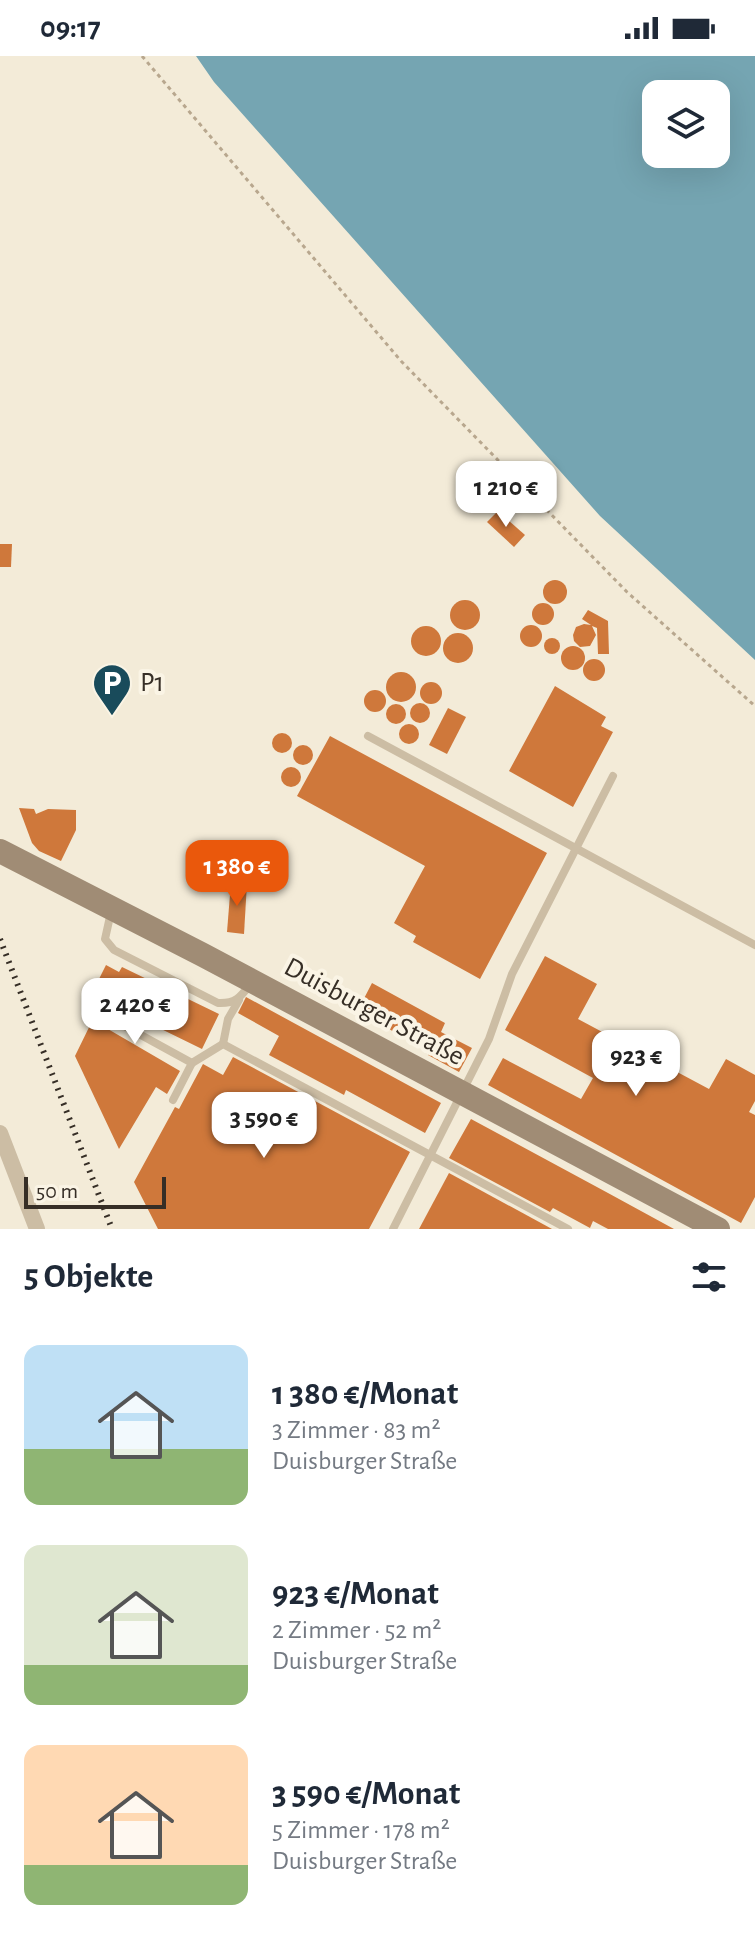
<!DOCTYPE html>
<html lang="de">
<head>
<meta charset="utf-8">
<style>
	body { margin:0; font-family:"Alegreya Sans",sans-serif; background:#f2f2f3; color:#1f2937; height:100vh; display:flex; flex-direction:column; font-size:30px; white-space:nowrap }
	* { box-sizing:border-box; margin:0 }
	p { font-size:26px; color:#747a83 }
	.icon { flex:none; width:44px; height:44px; fill:none; stroke:currentColor; stroke-width:2; stroke-linecap:round; stroke-linejoin:round }
	.map { position:relative; height:1173px; overflow:hidden }
	.side { display:flex; flex-direction:column; background:#fff; flex:1 }
	.side>* { flex:none }
	.tools { position:absolute; left:642px; top:24px; display:grid; gap:16px }
	.tools a { display:grid; place-items:center; width:88px; height:88px; border-radius:16px; background:#fff; box-shadow:0 8px 32px #0002; font-size:40px }
	.scale { position:absolute; left:24px; bottom:20px; width:142px; box-sizing:border-box; padding-left:8px; border:4px solid #362e26; border-top:0; font-size:22px; line-height:28px; white-space:nowrap; color:#362e26; -webkit-text-stroke:6px #faf4e5; paint-order:stroke }
	.price { position:absolute; translate:-50% -68px; padding:0 18px; border-radius:16px; background:#fff; color:#222; font-size:26px; line-height:52px; filter:drop-shadow(0 2px 4px #0008) }
	.price::after { content:''; position:absolute; left:50%; top:48px; width:24px; height:18px; margin-left:-12px; background:inherit; clip-path:polygon(0 0,100% 0,50% 100%) }
	.price.current { background:#ea580c; color:#fff }
	ul { padding:0; list-style:none }
	li { display:flex; align-items:center; gap:24px; height:200px; padding:0 24px }
	li span { display:grid; place-items:center; flex:none; width:224px; height:160px; border-radius:16px; color:#555 }
	li>.icon { margin-inline-start:auto }
	span .icon { width:96px; height:96px; fill:#fffc; stroke-width:1 }
	li b { font-size:34px }
	h2 { display:flex; justify-content:space-between; align-items:center; height:96px; padding:0 24px; font-size:34px }
	.status { display:flex; justify-content:space-between; align-items:center; height:56px; padding:0 40px; background:#fff; direction:ltr }
	.status svg { height:22px; fill:currentColor }
	.map>svg:first-child { display:block }
	.water { fill:#75a5b2; fill-rule:evenodd }
	.building { fill:#cf783b }
	.lines { fill:none; stroke-linecap:round; stroke-linejoin:round }
	.path { stroke:#b8a78e; stroke-width:3; stroke-dasharray:4 4; stroke-linecap:butt }
	.lane { stroke:#ccbda4; stroke-width:8 }
	.street { stroke:#ccbda4; stroke-width:16 }
	.secondary { stroke:#a08c75; stroke-width:24 }
	.rail { stroke:#362e26; stroke-width:6; stroke-dasharray:2 6; stroke-linecap:butt }
	.labels { text-anchor:middle; dominant-baseline:central; stroke-width:8; stroke-linejoin:round; paint-order:stroke }
	.poi-label { font-size:28px; fill:#362e26; stroke:#faf4e5; text-anchor:start }
	.street-label { font-size:28px; fill:#362e26; stroke:#faf4e5 }
</style>
</head>
<body>
<div class="status"><b>09:17</b><svg viewBox="0 0 49 12"><path d="M0 12V9h3v3zM5 12V6h3v6zM10 12V3h3v9zM15 12V0h3v12zM26 1h20v11H26zM47 4h2v5h-2z"/></svg></div>
<div class="map">
<svg width="755" height="1173" viewBox="0 0 755 1173">
	<rect width="100%" height="100%" fill="#f3ebd8"/>
	<path class="water" d="M196,0h559v604l-155,-144 -386,-434zM656,38h60v60h-60z"/>
	<g class="building">
		<polygon points="498,455 525,479 514,491 487,466"/>
		<polygon points="0,488 12,488 11,511 0,511"/>
		<circle cx="555" cy="536" r="12"/>
		<circle cx="465" cy="559" r="15"/>
		<circle cx="543" cy="558" r="11"/>
		<polygon points="588,554 608,565 609,598 598,598 597,572 592,570 596,579 590,590 580,591 574,585 573,579 576,571 584,568 591,569 582,563"/>
		<circle cx="531" cy="580" r="11"/>
		<circle cx="426" cy="585" r="15"/>
		<circle cx="458" cy="592" r="15"/>
		<circle cx="552" cy="590" r="8"/>
		<circle cx="573" cy="602" r="12"/>
		<circle cx="594" cy="614" r="11"/>
		<circle cx="401" cy="631" r="15"/>
		<circle cx="431" cy="637" r="11"/>
		<polygon points="555,630 606,661 601,670 613,676 573,751 509,715"/>
		<circle cx="375" cy="645" r="11"/>
		<circle cx="420" cy="657" r="10"/>
		<circle cx="396" cy="658" r="10"/>
		<polygon points="448,652 466,661 447,698 429,689"/>
		<circle cx="409" cy="678" r="10"/>
		<circle cx="282" cy="687" r="10"/>
		<polygon points="330,680 547,797 480,923 413,886 416,880 394,867 425,810 297,740"/>
		<circle cx="303" cy="699" r="10"/>
		<circle cx="291" cy="721" r="10"/>
		<polygon points="19,752 34,753 36,758 48,753 76,754 76,774 61,805 39,795 32,787"/>
		<polygon points="231,826 247,827 244,878 227,876"/>
		<polygon points="545,900 597,928 578,963 709,1033 726,1003 755,1019 755,1045 749,1056 755,1059 755,1141 741,1167 488,1029 503,1002 581,1043 593,1022 505,974"/>
		<polygon points="106,909 119,916 122,911 219,958 202,993 106,946 101,956 106,958 101,969 180,1015 167,1038 156,1031 119,1093 75,1000 97,955 86,949"/>
		<polygon points="372,927 445,967 441,976 472,992 459,1016 428,999 430,995 357,956"/>
		<polygon points="246,941 441,1047 425,1077 346,1034 344,1039 269,999 279,980 238,957"/>
		<polygon points="233,1001 410,1096 369,1173 158,1173 134,1126 175,1051 179,1053 203,1008 223,1019"/>
		<polygon points="471,1063 608,1137 674,1173 608,1173 593,1165 590,1172 553,1152 550,1156 449,1102"/>
		<polygon points="449,1117 552,1173 419,1173"/>
	</g>
	<g class="lines">
		<polyline class="path" points="142,0 401,305 627,536 755,650"/>
		<g class="lane">
			<polyline points="368,680 755,889"/>
			<path d="M111,856l-6,27 9,11 104,53c19,1 23,-7 34,-21"/>
			<polyline points="108,961 192,1007 223,988 568,1173"/>
			<polyline points="223,988 228,963 239,944"/>
			<polyline points="173,1044 192,1007"/>
			<polyline points="393,1173 489,983 512,918 613,720"/>
		</g>
		<polyline class="street" points="0,1077 37,1173"/>
		<polyline class="secondary" points="0,795 203,899 718,1173"/>
		<polyline class="rail" points="0,883 112,1173"/>
	</g>
	<defs>
		<g id="parking-pin" transform="scale(2)"><path d="M0 17L-7.5 6A9.5 9.5 0 1 1 7.5 6Z" fill="#194b5b" stroke="#faf4e5"/><path d="M-3.5-5.5H1a3.5 3.5 0 0 1 0 7H-1V5.5H-3.5ZM-1-3.4V-.6H.8a1.4 1.4 0 0 0 0-2.8Z" fill="#fff"/></g>
	</defs>
	<g fill-rule="evenodd">
		<use href="#parking-pin" x="112" y="627"/>
	</g>
	<g class="labels">
		<g class="poi-label">
			<text x="140" y="627">P1</text>
		</g>
		<g class="street-label">
			<text transform="translate(374 956) rotate(28)">Duisburger Straße</text>
		</g>
	</g>
</svg>
<div class="tools">
<a><svg class="icon" aria-label="layers" viewBox="0 0 24 24"><path d="M12 4l9 5-9 5-9-5zM3 14l9 5 9-5"/></svg></a>
</div>
<div class="scale">50 m</div>
<b class="price" style="left:506px;top:473px">1 210 €</b>
<b class="price current" style="left:237px;top:852px">1 380 €</b>
<b class="price" style="left:135px;top:990px">2 420 €</b>
<b class="price" style="left:636px;top:1042px">923 €</b>
<b class="price" style="left:264px;top:1104px">3 590 €</b>
</div>
<section class="side">
<h2>5 Objekte<svg class="icon" aria-label="filters" viewBox="0 0 24 24"><path d="M4 7h16M4 17h16"/><circle cx="9" cy="7" r="2"/><circle cx="15" cy="17" r="2"/></svg></h2>
<ul>
<li><span style="background:linear-gradient(#bfe0f5 65%,#8fb573 0)"><svg class="icon" aria-label="home" viewBox="0 0 24 24"><path d="M3 11l9-7 9 7M6 9v11h12V9"/></svg></span><div><b>1 380 €/Monat</b><p>3 Zimmer · 83 m²</p><p>Duisburger Straße</p></div></li>
<li><span style="background:linear-gradient(#dfe7d0 75%,#8fb573 0)"><svg class="icon" aria-label="home" viewBox="0 0 24 24"><path d="M3 11l9-7 9 7M6 9v11h12V9"/></svg></span><div><b>923 €/Monat</b><p>2 Zimmer · 52 m²</p><p>Duisburger Straße</p></div></li>
<li><span style="background:linear-gradient(#ffd9b3 75%,#8fb573 0)"><svg class="icon" aria-label="home" viewBox="0 0 24 24"><path d="M3 11l9-7 9 7M6 9v11h12V9"/></svg></span><div><b>3 590 €/Monat</b><p>5 Zimmer · 178 m²</p><p>Duisburger Straße</p></div></li>
</ul>
</section>
</body>
</html>
